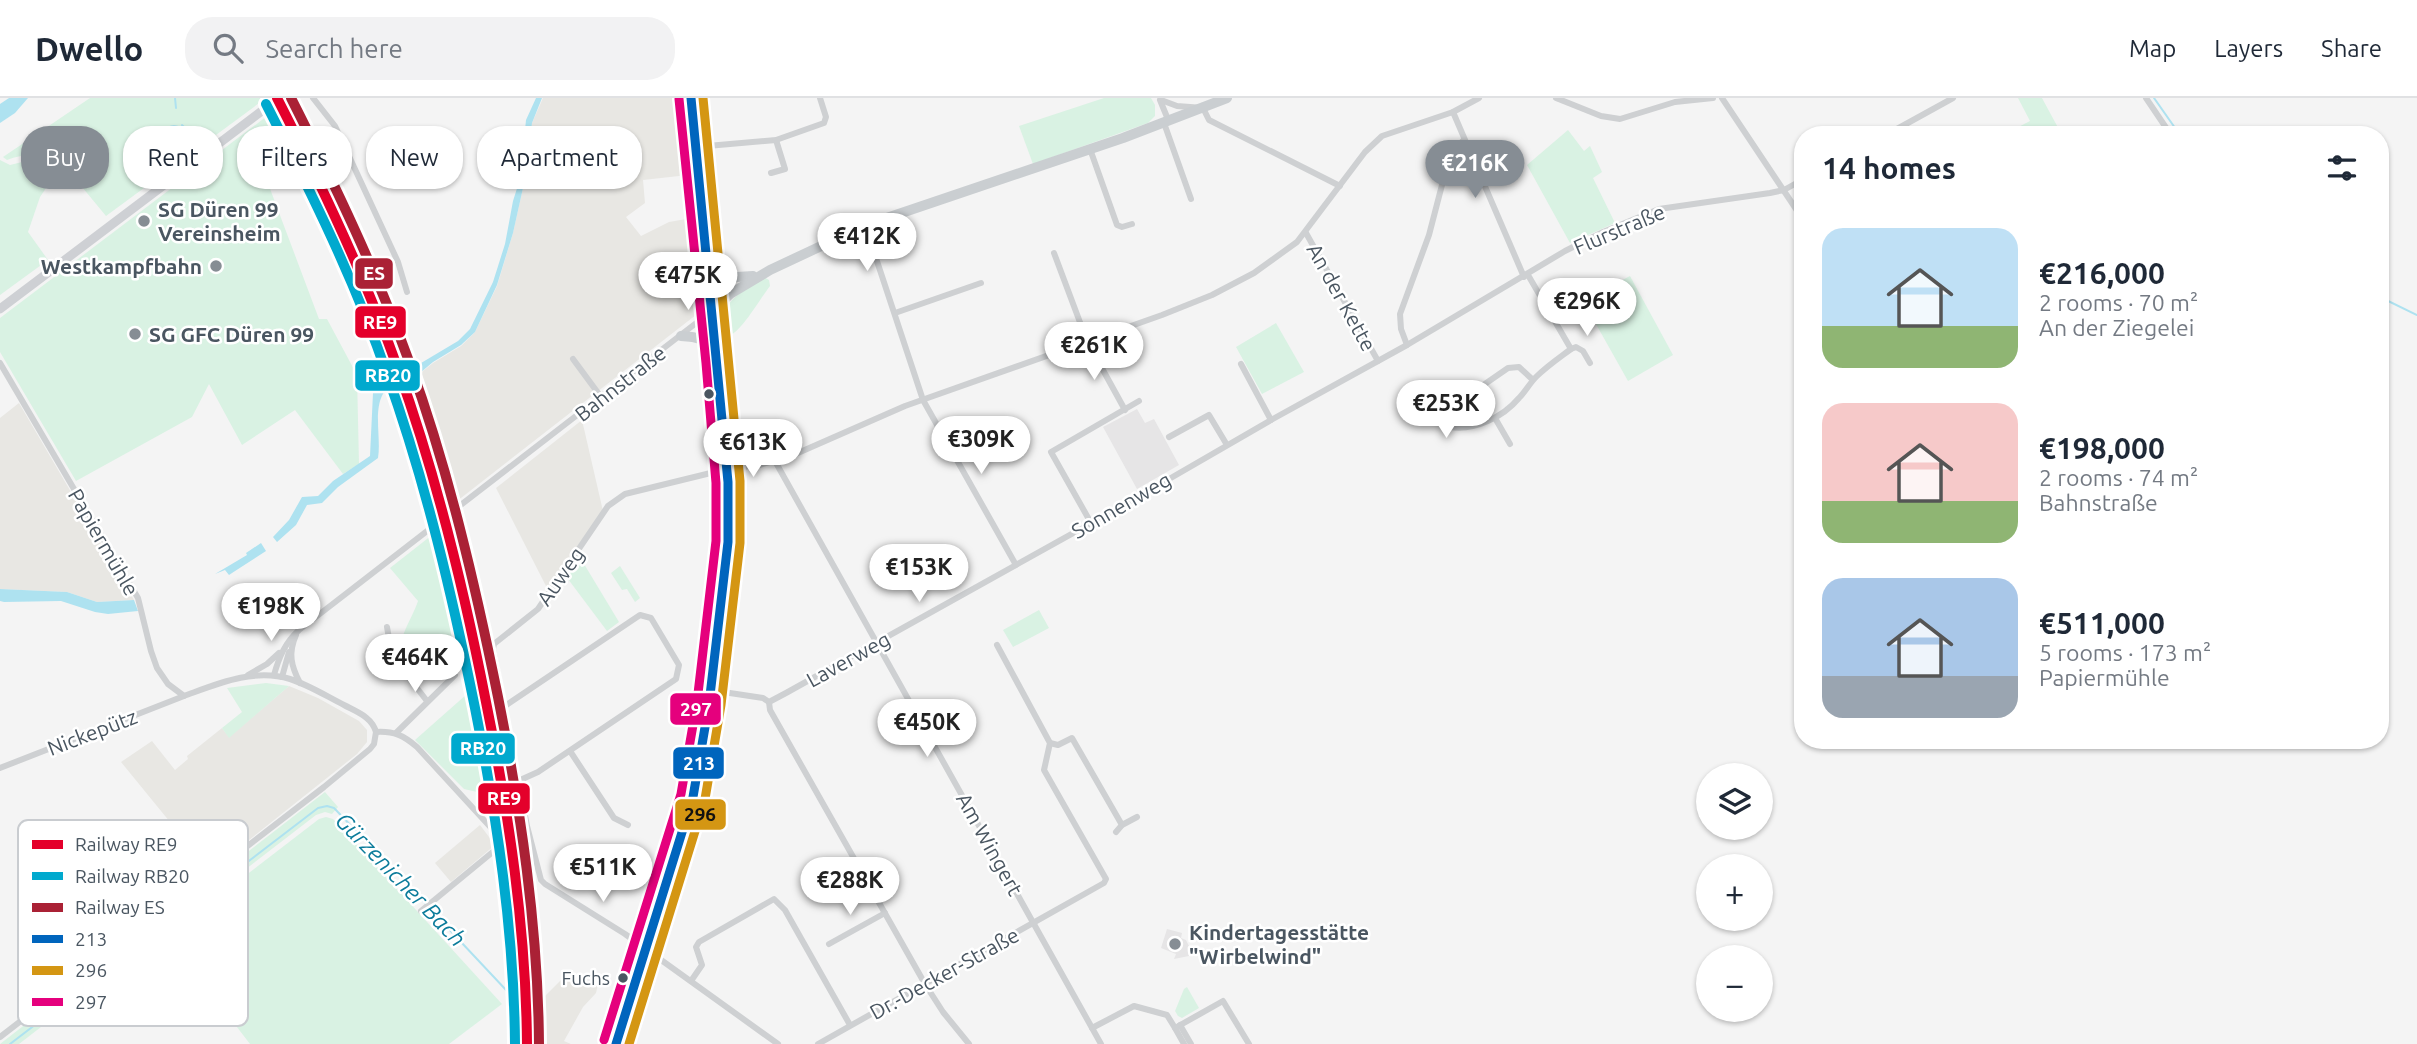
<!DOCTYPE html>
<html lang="en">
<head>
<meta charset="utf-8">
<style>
	body { margin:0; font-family:Ubuntu,sans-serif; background:#f2f2f3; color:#1f2937; height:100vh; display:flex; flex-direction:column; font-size:26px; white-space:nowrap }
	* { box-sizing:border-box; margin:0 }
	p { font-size:23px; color:#747a83 }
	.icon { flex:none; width:38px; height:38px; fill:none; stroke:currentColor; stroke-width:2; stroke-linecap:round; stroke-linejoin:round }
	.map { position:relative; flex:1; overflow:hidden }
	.details { position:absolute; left:1794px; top:28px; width:595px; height:623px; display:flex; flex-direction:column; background:#fff; border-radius:28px; box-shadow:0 2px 5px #0004 }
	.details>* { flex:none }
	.banner { position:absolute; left:21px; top:28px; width:665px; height:63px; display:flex; gap:14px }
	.fabs { position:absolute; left:1696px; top:665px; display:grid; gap:14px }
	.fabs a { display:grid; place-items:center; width:77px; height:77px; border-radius:50%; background:#fff; box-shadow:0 2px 5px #0004; font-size:35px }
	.price { position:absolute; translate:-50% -60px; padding:0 16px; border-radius:24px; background:#fff; color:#222; font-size:23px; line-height:46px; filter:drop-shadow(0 2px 4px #0008) }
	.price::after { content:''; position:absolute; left:50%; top:42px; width:21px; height:16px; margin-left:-10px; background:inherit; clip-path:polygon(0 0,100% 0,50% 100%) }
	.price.current { background:#868d94; color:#fff }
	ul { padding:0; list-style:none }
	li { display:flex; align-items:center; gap:21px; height:175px; padding:0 28px }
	li span { display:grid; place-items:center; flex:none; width:196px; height:140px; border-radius:21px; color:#555 }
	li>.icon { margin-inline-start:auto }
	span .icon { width:84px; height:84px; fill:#fffc; stroke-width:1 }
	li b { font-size:30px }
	h2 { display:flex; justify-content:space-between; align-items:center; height:84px; padding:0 28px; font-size:30px }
	.tag { padding:0 24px; border-radius:28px; background:#fff; box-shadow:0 2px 5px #0004; font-size:24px; line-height:63px }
	.tag.current { background:#868d94; color:#fff }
	header { display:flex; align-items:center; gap:42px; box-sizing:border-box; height:98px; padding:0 35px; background:#fff; border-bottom:2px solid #e0e1e3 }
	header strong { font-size:33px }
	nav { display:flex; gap:38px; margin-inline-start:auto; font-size:24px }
	.search { width:490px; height:63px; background:#f2f2f3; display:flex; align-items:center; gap:18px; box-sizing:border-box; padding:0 24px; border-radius:28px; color:#747a83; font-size:26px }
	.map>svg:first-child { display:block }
	.commercial { fill:#e8e7e3 }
	.education { fill:#e6e5e6 }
	.green { fill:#d9f2e3 }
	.water { fill:#aee2f0 }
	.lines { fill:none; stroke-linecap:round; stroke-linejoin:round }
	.stream { stroke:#aee2f0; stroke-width:2 }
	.street { stroke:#ced0d2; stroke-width:6 }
	.secondary { stroke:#ced0d4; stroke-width:9 }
	.primary { stroke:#caced1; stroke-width:10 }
	.bus-1-casing { stroke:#fff; stroke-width:14 }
	.bus-2-casing { stroke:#fff; stroke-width:14 }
	.bus-3-casing { stroke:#fff; stroke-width:14 }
	.bus-1 { stroke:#0065bd; stroke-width:9 }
	.bus-2 { stroke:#d49613; stroke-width:9 }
	.bus-3 { stroke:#e5007d; stroke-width:9 }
	.rail-1-casing { stroke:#fff; stroke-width:16 }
	.rail-2-casing { stroke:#fff; stroke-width:16 }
	.rail-3-casing { stroke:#fff; stroke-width:16 }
	.rail-1 { stroke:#e4002b; stroke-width:10 }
	.rail-2 { stroke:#00a9ce; stroke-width:10 }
	.rail-3 { stroke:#aa2135; stroke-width:10 }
	.poi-dot { fill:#868d94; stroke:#fff; stroke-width:2.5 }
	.bus-dot { fill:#4a5661; stroke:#fff; stroke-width:2.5 }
	.labels { text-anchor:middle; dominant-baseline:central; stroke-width:5; stroke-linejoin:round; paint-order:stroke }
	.bus-label { font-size:19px; fill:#4a5661; stroke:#fff; text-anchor:end }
	.poi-label { font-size:21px; font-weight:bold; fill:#4a5661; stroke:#fff; text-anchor:start }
	.street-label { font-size:21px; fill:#4a5661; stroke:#fff }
	.water-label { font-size:23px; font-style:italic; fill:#0c7c9b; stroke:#fff }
	.key { fill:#fff; stroke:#c9ccd0; stroke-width:2 }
	.key-label { font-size:19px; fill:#4a5661 }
	.line-badge { stroke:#fff; stroke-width:2.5 }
	.badge-label { font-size:19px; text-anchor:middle; font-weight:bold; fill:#fff }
	.pale-badge-label { font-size:19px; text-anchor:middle; font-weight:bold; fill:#111 }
</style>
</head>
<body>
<header>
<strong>Dwello</strong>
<div class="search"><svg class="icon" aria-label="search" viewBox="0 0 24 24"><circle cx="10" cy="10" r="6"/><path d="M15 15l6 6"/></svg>Search here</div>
<nav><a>Map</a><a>Layers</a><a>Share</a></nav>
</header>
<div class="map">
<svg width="2417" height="946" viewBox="0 0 2417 946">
	<rect width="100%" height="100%" fill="#f4f4f4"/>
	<g class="commercial">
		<polygon points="543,0 681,0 688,77 643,82 645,105 626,119 641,138 669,124 692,120 701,213 452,407 413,281 433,265 461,248 475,234 497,188 513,135 525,81 526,54 532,25"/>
		<polygon points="19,305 134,502 97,504 67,494 0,491 0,320"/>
		<polygon points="582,322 603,413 547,490 496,390"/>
		<polygon points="289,588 318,600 359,623 367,632 367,644 357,656 210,773 121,664 152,643 175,672 188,661 187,658 222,630 229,639"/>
		<polygon points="480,727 495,747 451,784 435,765"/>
		<polygon points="570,873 579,882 598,886 596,895 583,909 564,943 571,946 536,946 535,908"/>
	</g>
	<g class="education">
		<polygon points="1137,311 1145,325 1154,321 1179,367 1137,391 1103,329"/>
		<polygon points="1167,831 1182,835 1181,840 1186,842 1190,850 1189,858 1174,861 1176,856 1161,850"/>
	</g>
	<g class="green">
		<path d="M90,0h176l-160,118 -43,-52c-17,-12 -38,-11 -56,-4l-4,-3z"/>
		<polygon points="1104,0 1151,0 1155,7 1155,18 1148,25 1033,66 1019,28"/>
		<polygon points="2018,0 2042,0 2062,37 2003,37 2030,23"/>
		<polygon points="275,12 303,67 269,88 319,221 327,221 357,277 359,366 343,376 295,312 242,347 209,286 192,319 76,383 0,254 0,220"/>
		<polygon points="1568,32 1584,53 1590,48 1602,74 1593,80 1615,125 1570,145 1527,67"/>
		<polygon points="38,60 60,69 40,99 28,134 48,162 0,197 0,62 10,67"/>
		<polygon points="1630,178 1673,257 1628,283 1583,203"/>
		<path d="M764,179l5,3 1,6c-11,14 -28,46 -44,52 -5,-41 8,-39 38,-61z"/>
		<polygon points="1276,225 1304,274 1262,296 1236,249"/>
		<path d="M441,430l34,126 28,160 -8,1 -18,-23 -13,-3 -49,-49 60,-53 -17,-19 -12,12 -26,-33 -19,14c-4,-24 9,-37 17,-60l-28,-33z"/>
		<polygon points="578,456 619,524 607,533 565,477"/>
		<polygon points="620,468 640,500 635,504 627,491 622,492 611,475"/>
		<polygon points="1039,512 1049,530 1013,549 1003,532"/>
		<polygon points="266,585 289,588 229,640 222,630 242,614 227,590"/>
		<polygon points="325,694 338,709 332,716 325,714 316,717 19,946 0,946"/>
		<polygon points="326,719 333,721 502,906 449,946 250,946 167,838 319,721"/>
		<polygon points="1187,889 1199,910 1182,920 1178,918 1175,913 1184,891"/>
	</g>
	<g class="water">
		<polygon points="9,0 28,0 15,15 0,25 0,6"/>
		<polygon points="536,0 542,0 532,25 525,81 513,135 497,187 475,234 461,247 433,264 414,280 411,271 458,243 470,231 493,184 505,146 513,103 520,81 526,22"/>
		<circle cx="174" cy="37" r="10"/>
		<path d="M389,275l4,11c-24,14 -11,50 -15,74l-40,29 -16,16 -15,2 -11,20 -19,17 -4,-5 16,-17 13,-23 16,-1 15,-15 37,-25 3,-63z"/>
		<polygon points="261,445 266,453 232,475 229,477 225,472 215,476 247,457 246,455"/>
		<polygon points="0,491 67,494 97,504 134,502 138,513 108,516 95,514 61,503 4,504 0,503"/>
	</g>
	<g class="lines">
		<g class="stream">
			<polyline points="175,0 176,10"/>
			<polyline points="2154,0 2180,37"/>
			<polyline points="182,27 185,30"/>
			<polyline points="199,43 201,47"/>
			<polyline points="2380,199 2417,217"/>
			<polyline points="430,811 507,893 512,914 513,946"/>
			<polyline points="10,946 318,710 327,708 334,710 426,806"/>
		</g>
		<g class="street">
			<polyline points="313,0 335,28 398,164 407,194"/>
			<polyline points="1556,0 1601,18 1620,21 1675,4 1713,0"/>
			<polyline points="1722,0 1802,120"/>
			<polyline points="2146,0 2171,37"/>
			<polyline points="1160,2 1169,24"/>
			<polyline points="1161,2 1177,8 1203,10 1209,22 1340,88"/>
			<polyline points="1453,14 1524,179"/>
			<polyline points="1164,25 1191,101"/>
			<polyline points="1886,37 1953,0"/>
			<polyline points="696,49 776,42 824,25 826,19 820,0"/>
			<polyline points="1090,51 1117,127 1122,129 1132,126"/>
			<polyline points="771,75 785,71 776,42"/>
			<polyline points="865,127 923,302 1016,467"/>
			<polyline points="1306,135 1378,263"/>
			<polyline points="1054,155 1087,243 1125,312"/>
			<polyline points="1528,177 1571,251"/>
			<polyline points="895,215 981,185"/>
			<polyline points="1407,247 1401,231 1400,216 1429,137 1449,60 1455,50 1464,42"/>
			<polyline points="573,261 601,299"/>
			<path d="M0,265l138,235 13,53 6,17 11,16 16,12c33,-12 69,-28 106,-17 19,6 36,17 54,26 13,7 28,12 32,27 18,-1 27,3 41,15l77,84 6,9v6l-79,65"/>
			<polyline points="1241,266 1271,322"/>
			<path d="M1533,282l-14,-13 -11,1 -26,18 -30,14 -6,6 1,16 3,5c25,4 53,-10 69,-29 6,-6 11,-15 17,-21 11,-11 23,-19 35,-28l5,-2 7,4 7,12"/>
			<polyline points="1495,320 1510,346"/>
			<polyline points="1169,339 1209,317 1227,347"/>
			<polyline points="775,363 1101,946"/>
			<polyline points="1091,425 1051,354 1139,303"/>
			<polyline points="387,529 392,558 427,603"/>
			<path d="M296,537c-8,18 -5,31 4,48"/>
			<polyline points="248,577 267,566 279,555"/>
			<path d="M274,577c5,-18 11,-32 25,-45l414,-320"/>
			<polyline points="282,579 289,554"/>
			<polyline points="710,592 763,600 769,604 786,595 1138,399 1271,322 1407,247 1565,153 1603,134 1659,111 1770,95 1784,92 1802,82"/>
			<polyline points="769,604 770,612 925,886 943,914 969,946"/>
			<polyline points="505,608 640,517 651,520 679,567 676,581 538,674 518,683"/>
			<polyline points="396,635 455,577"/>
			<polyline points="1050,645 1058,647 1072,640 1122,727"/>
			<polyline points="570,653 614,720 628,727"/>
			<polyline points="0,670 184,598"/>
			<polyline points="1116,734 1122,727 1137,719"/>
			<polyline points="829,846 885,815"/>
			<polyline points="691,883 702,867 696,849 699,844 774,801 785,812 850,927"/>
			<polyline points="1180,927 1191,946"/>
			<polyline points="1092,930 1134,908 1167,917 1175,930 1223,903 1249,946"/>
			<polyline points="1175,930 1184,946"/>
			<polyline points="0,939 324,689 370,651 374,646 376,634"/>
			<polyline points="778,946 625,836 545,786 541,782 527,728 493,551 494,546 538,511 608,408 625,396 727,371 759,367 791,358 905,308 1162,217 1212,197 1254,175 1297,144 1365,54 1382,38 1453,14 1479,0"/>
			<polyline points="818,946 1104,785 1106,781 1044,672 1050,645 997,547"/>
		</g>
		<polyline class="secondary" points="0,211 279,0"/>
		<g class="primary">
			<polyline points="709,167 721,180 753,178"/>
			<polyline points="713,212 730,196 770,172 866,127 1123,40 1227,0"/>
			<path d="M681,238c16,1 25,2 35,16"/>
			<polyline points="616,946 693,699 709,606 728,444 728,384 718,264 691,0"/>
		</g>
		<g class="bus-1-casing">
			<polyline id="bus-1" points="616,946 693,699 709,606 728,444 728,384 691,0"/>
		</g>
		<g class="bus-2-casing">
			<polyline id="bus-2" points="629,946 705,701 721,607 740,445 740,383 703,0"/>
		</g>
		<g class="bus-3-casing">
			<polyline id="bus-3" points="604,942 681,696 697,604 716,443 716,385 706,265 679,1"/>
		</g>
		<use href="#bus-1" class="bus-1"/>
		<use href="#bus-2" class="bus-2"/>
		<use href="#bus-3" class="bus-3"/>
		<g class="rail-1-casing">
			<path id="rail-1" d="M277,0c45,88 88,178 121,271 39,108 66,220 88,333 23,113 40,226 41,342"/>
		</g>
		<g class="rail-2-casing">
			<path id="rail-2" d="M266,6c45,88 89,177 121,270 39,109 65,221 88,334 22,111 39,222 40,336"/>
		</g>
		<g class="rail-3-casing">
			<path id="rail-3" d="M291,0c44,87 86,175 119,266 39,108 65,220 88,333 23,115 40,229 41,347"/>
		</g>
		<use href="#rail-1" class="rail-1"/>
		<use href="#rail-2" class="rail-2"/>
		<use href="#rail-3" class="rail-3"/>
	</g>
	<g class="poi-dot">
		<circle cx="144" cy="123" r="7"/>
		<circle cx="216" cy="168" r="7"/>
		<circle cx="135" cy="236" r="7"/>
		<circle cx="1175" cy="846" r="7"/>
	</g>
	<g class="bus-dot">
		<circle cx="709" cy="296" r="6"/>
		<circle cx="623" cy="880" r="6"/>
	</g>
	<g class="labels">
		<g class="bus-label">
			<text x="610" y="880">Fuchs</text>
		</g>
		<g class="poi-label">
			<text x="158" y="111">SG Düren 99<tspan x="158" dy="24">Vereinsheim</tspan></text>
			<text x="202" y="168" text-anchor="end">Westkampfbahn</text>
			<text x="149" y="236">SG GFC Düren 99</text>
			<text x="1189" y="834">Kindertagesstätte<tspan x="1189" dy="24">"Wirbelwind"</tspan></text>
		</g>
		<g class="street-label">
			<text transform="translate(1619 131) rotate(-23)">Flurstraße</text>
			<text transform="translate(1342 199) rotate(61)">An der Kette</text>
			<text transform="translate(620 285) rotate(-38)">Bahnstraße</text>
			<text transform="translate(1121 407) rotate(-30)">Sonnenweg</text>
			<text transform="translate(104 444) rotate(60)">Papiermühle</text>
			<text transform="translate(560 478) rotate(-55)">Auweg</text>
			<text transform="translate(848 561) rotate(-29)">Laverweg</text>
			<text transform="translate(92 634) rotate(-21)">Nickepütz</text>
			<text transform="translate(990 746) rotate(61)">Am Wingert</text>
			<text transform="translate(944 875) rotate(-29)">Dr.-Decker-Straße</text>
		</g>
		<g class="water-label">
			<text transform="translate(401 781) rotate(46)">Gürzenicher Bach</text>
		</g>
	</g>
	<rect x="18" y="722" width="230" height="206" rx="10" class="key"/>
	<rect x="32" y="742" width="31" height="9" fill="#e4002b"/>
	<rect x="32" y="774" width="31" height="8" fill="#00a9ce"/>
	<rect x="32" y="805" width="31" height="9" fill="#aa2135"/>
	<rect x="32" y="837" width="31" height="8" fill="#0065bd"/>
	<rect x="32" y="868" width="31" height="9" fill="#d49613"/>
	<rect x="32" y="900" width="31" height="8" fill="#e5007d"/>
	<g class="key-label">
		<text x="75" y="753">Railway RE9</text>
		<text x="75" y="785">Railway RB20</text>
		<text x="75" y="816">Railway ES</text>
		<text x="75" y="848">213</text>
		<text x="75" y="879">296</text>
		<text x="75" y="911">297</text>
	</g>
	<g class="line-badge">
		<rect x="354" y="159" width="40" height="33" rx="7" fill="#aa2135"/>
		<rect x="354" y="207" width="53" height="34" rx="7" fill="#e4002b"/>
		<rect x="354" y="261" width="67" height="33" rx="7" fill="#00a9ce"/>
		<rect x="669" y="594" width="53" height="34" rx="7" fill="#e5007d"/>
		<rect x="450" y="634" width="66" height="33" rx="7" fill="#00a9ce"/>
		<rect x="672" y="648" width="53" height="34" rx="7" fill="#0065bd"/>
		<rect x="477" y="684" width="54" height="33" rx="7" fill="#e4002b"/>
		<rect x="674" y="700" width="53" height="33" rx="7" fill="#d49613"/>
	</g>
	<g class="badge-label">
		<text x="374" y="182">ES</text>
		<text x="380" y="231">RE9</text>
		<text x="388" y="284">RB20</text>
		<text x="696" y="618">297</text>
		<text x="483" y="657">RB20</text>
		<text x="699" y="672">213</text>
		<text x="504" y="707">RE9</text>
	</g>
	<g class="pale-badge-label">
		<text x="700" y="723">296</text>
	</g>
</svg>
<div class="fabs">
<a><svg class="icon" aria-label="layers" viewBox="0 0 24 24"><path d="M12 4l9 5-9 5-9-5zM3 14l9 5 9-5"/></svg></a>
<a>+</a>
<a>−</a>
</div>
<b class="price current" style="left:1475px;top:102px">€216K</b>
<b class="price" style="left:867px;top:175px">€412K</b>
<b class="price" style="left:688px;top:214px">€475K</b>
<b class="price" style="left:1587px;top:240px">€296K</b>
<b class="price" style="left:1094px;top:284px">€261K</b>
<b class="price" style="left:1446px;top:342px">€253K</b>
<b class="price" style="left:981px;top:378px">€309K</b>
<b class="price" style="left:753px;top:381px">€613K</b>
<b class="price" style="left:919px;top:506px">€153K</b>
<b class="price" style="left:271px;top:545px">€198K</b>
<b class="price" style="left:415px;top:596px">€464K</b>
<b class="price" style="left:927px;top:661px">€450K</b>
<b class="price" style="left:603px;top:806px">€511K</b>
<b class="price" style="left:850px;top:819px">€288K</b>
<div class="banner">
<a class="tag current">Buy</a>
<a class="tag">Rent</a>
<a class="tag">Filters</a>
<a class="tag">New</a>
<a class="tag">Apartment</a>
</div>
<section class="details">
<h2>14 homes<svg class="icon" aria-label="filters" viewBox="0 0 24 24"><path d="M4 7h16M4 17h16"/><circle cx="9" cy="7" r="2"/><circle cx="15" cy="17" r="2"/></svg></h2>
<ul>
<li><span style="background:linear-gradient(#bfe0f5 70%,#8fb573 0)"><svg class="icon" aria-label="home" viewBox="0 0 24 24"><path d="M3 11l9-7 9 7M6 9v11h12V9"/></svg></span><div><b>€216,000</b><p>2 rooms · 70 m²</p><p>An der Ziegelei</p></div></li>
<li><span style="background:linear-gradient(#f6c9c9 70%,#8fb573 0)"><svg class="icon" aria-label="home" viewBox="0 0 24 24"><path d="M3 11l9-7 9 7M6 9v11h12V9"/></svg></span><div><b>€198,000</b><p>2 rooms · 74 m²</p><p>Bahnstraße</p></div></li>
<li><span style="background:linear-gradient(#a9c7e8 70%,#9aa5b1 0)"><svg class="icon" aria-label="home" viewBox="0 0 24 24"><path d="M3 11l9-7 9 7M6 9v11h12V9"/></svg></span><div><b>€511,000</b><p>5 rooms · 173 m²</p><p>Papiermühle</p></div></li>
</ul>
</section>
</div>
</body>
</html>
